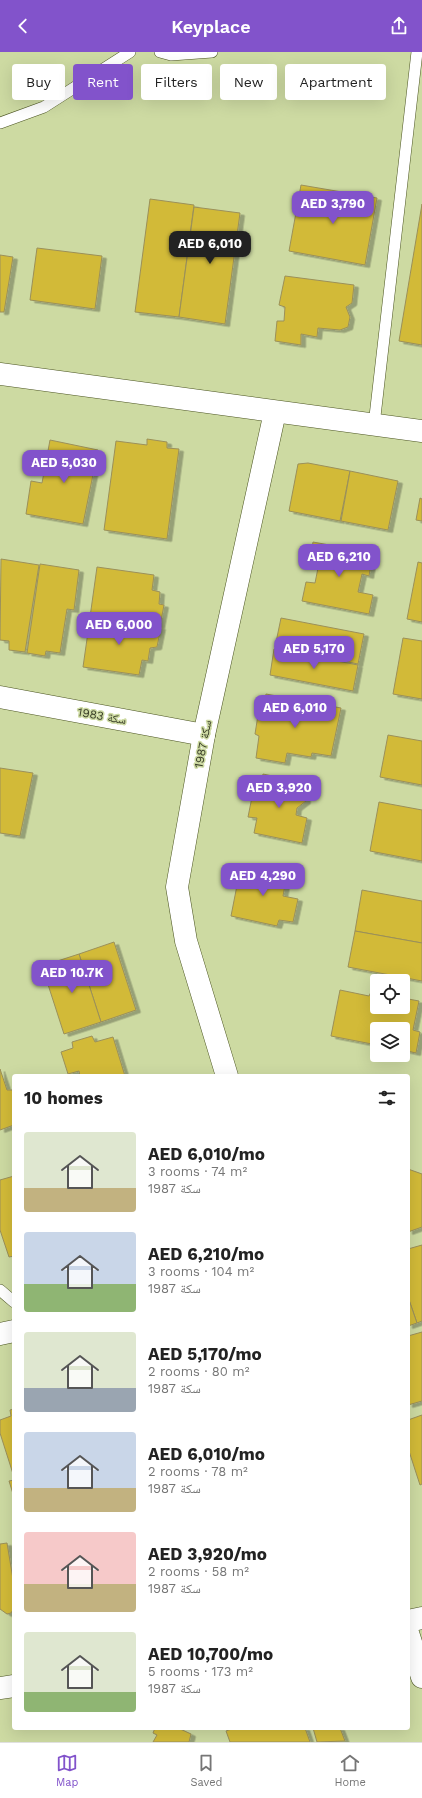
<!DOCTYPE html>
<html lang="en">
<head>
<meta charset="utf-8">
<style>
	body { margin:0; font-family:"Work Sans","Noto Naskh Arabic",sans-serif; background:#f6f6f6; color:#222; height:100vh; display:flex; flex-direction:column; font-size:15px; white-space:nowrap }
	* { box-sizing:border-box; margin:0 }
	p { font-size:13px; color:#767676 }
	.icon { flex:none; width:22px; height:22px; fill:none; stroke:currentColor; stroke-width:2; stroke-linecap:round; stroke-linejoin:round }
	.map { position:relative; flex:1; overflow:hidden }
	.side { position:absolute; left:12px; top:1022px; width:398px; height:656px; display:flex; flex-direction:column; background:#fff; border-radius:4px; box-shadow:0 4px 16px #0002 }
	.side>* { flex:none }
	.top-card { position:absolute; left:12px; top:12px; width:398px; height:36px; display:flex; gap:8px }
	.tools { position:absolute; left:370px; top:922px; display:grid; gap:8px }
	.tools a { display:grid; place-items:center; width:40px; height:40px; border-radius:4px; background:#fff; box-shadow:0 4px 16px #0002; font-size:20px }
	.price { position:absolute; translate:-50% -34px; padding:0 9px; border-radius:8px; background:#8253cb; color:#fff; font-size:13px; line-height:26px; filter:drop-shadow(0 1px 2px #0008) }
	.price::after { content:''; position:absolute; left:50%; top:24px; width:12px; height:9px; margin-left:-6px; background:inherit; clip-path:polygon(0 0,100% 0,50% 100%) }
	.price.current { background:#222; color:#fff }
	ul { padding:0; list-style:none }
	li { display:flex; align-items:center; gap:12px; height:100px; padding:0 12px }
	li span { display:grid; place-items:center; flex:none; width:112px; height:80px; border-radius:4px; color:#555 }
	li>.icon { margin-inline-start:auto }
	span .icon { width:48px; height:48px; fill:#fffc; stroke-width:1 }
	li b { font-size:17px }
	h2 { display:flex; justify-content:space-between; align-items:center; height:48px; padding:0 12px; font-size:17px }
	.chip { padding:0 14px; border-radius:4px; background:#fff; box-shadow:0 4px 16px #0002; font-size:14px; line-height:36px }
	.chip.current { background:#8253cb; color:#fff }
	header { display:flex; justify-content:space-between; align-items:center; height:52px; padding:0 12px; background:#8253cb; color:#fff; font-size:18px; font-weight:600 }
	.dock { display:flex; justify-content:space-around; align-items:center; height:56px; border-top:1px solid #e0e0e0; background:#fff; font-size:11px; color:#767676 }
	.dock a { display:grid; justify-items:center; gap:2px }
	.dock .current { color:#8253cb }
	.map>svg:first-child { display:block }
	.building { fill:#d2ba38; stroke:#9b905a; filter:url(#shadow) }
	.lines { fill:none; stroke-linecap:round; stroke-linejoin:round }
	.service-casing { stroke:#4b5421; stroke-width:12 }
	.minor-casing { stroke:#4b5421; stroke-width:23 }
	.service { stroke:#fff; stroke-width:11 }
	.minor { stroke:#fff; stroke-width:22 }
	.labels { text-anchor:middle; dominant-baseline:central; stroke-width:3; stroke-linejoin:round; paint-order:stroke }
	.street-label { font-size:12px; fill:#3a3f29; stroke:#cddaa2 }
</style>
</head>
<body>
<header><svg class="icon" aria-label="back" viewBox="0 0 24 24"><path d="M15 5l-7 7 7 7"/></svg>Keyplace<svg class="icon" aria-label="share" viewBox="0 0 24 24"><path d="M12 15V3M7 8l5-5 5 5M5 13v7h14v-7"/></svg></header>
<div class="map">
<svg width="422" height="1690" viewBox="0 0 422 1690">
	<defs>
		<filter id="shadow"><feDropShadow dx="4.5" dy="2.5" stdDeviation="0" flood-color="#0004"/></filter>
	</defs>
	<rect width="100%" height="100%" fill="#cddaa2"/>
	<g class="building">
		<polygon points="301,133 377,146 365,213 289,199"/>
		<polygon points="150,147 194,153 179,265 135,260"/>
		<polygon points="422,152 422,293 399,289"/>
		<polygon points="194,155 240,161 225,272 179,265"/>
		<polygon points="37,196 102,204 95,257 30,248"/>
		<polygon points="0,203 13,205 4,260 0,260"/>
		<polygon points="285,224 354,233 352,251 346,255 350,265 348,275 340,278 318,276 317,285 301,282 301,293 275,289 277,269 284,269 285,255 279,253"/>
		<polygon points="147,387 167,390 167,396 179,397 167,487 104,478 116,389 147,393"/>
		<polygon points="50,388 98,398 83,472 26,462 31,429 42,431"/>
		<polygon points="308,411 350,419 340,469 289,459 298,412"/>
		<polygon points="350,419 398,429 388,478 341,469"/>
		<polygon points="420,446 422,447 422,469 416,468"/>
		<polygon points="313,490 373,501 369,524 362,522 358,540 373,543 369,562 302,549 306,530 315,531 318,516 309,514"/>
		<polygon points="1,507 39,513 25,600 9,598 9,589 0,588"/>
		<polygon points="418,510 422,511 422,570 407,567"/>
		<polygon points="40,512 79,518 74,558 67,557 60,601 46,599 45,604 27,601"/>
		<polygon points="97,515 154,523 152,538 160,540 159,552 164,553 160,574 90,565"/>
		<polygon points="90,566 161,575 157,595 150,596 148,609 142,608 139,623 83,615"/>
		<polygon points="281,566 364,582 358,612 275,595"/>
		<polygon points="403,586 422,589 422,647 393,642"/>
		<polygon points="274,597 358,613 353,639 270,623"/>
		<polygon points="266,642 341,656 331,704 312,701 311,705 287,701 285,711 256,706 259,684 255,682 258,663 262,662"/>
		<polygon points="388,683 422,689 422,733 380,725"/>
		<polygon points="0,716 33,721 20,784 0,781"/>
		<polygon points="263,722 291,728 290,732 299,733 305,739 306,749 297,756 296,763 307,766 302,791 254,781 257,766 248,765 252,745 258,745"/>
		<polygon points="379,750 422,758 422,809 370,799"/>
		<polygon points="241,813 287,822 283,844 298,847 293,870 279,868 277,874 231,864"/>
		<polygon points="362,838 422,849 422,891 355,879"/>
		<polygon points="355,879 422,891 422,929 348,915"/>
		<polygon points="114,890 136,958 101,970 79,902"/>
		<polygon points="79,902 101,970 64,982 42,914"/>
		<polygon points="340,938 369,944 371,940 377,941 377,955 403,955 403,946 419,949 413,978 420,980 416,1001 403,998 403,977 377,977 377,993 331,984"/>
		<polygon points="92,984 95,990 113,985 125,1024 80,1024 79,1019 68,1022 61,1000 73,996 72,990"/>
		<polygon points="0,1017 7,1038 14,1038 14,1073 0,1078"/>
		<polygon points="408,1117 422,1122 422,1175 408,1180"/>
		<polygon points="14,1124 14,1204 9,1205 0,1178 0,1128"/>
		<polygon points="422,1193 422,1269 417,1271 408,1245 408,1197"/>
		<polygon points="408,1245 417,1271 408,1274"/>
		<polygon points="422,1280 422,1349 408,1353 408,1284"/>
		<polygon points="14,1357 14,1425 0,1381 0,1368 11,1364 10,1358"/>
		<polygon points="422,1363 422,1432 420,1433 408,1396 408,1368"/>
		<polygon points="14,1428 14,1445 9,1429"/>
		<polygon points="7,1491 14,1533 14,1556 11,1561 7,1562 0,1557 0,1492"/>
		<polygon points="155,1676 178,1676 191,1682 189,1690 153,1690 157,1683 153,1681"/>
		<polygon points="234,1676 305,1676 310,1690 230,1690 226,1679"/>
		<polygon points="313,1676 340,1676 345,1689 317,1690"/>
	</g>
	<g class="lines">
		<g class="service-casing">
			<g id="service">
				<polyline points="160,0 171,3 212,0"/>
				<polyline points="0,71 44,55 130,0"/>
				<polyline points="374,373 417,0"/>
				<polyline points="0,1238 14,1250"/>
			</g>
		</g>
		<g class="minor-casing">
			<g id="minor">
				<polyline points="0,322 422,379"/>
				<polyline points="0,645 204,683"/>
				<polyline points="227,1024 186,889 177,835 204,683 275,360"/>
				<polyline points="0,1282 14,1279"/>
				<polyline points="408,1569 422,1566"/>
				<polyline points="408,1581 422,1625"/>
				<polyline points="0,1636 14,1634"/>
			</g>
		</g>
		<use href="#service" class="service"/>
		<use href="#minor" class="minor"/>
	</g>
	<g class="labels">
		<g class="street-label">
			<text transform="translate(102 664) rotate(10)">سكة 1983</text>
			<text transform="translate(203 692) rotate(-79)">سكة 1987</text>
		</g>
	</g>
</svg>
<div class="tools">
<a><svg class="icon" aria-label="locate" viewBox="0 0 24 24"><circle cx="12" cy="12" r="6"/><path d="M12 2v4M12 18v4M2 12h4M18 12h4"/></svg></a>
<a><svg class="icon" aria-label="layers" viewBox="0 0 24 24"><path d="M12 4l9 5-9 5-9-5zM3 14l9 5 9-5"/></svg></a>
</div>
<b class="price" style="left:333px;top:173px">AED 3,790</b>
<b class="price current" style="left:210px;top:213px">AED 6,010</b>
<b class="price" style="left:64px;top:432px">AED 5,030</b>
<b class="price" style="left:339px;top:526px">AED 6,210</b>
<b class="price" style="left:119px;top:594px">AED 6,000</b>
<b class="price" style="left:314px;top:618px">AED 5,170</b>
<b class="price" style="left:295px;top:677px">AED 6,010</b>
<b class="price" style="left:279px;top:757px">AED 3,920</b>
<b class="price" style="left:263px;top:845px">AED 4,290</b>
<b class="price" style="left:72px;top:942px">AED 10.7K</b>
<div class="top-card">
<a class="chip">Buy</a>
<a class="chip current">Rent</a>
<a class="chip">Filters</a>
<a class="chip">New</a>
<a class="chip">Apartment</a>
</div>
<section class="side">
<h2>10 homes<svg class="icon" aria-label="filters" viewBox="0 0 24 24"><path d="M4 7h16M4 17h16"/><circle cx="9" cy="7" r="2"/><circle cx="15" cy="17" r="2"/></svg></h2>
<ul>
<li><span style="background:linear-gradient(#dfe7d0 70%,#c2b280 0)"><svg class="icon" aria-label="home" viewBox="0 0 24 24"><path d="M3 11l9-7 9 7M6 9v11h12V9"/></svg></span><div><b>AED 6,010/mo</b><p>3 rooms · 74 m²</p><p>سكة 1987</p></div></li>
<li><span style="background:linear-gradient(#c9d6e8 65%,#8fb573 0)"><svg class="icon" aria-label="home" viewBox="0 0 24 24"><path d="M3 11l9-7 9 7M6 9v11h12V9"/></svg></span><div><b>AED 6,210/mo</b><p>3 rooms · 104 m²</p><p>سكة 1987</p></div></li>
<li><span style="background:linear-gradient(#dfe7d0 70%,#9aa5b1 0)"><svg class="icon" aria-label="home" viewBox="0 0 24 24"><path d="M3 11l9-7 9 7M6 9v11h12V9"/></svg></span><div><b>AED 5,170/mo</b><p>2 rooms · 80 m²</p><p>سكة 1987</p></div></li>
<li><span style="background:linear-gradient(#c9d6e8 70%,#c2b280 0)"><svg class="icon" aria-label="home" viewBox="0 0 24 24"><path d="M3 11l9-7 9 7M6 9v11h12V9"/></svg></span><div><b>AED 6,010/mo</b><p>2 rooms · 78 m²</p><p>سكة 1987</p></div></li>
<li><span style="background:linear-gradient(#f6c9c9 65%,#c2b280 0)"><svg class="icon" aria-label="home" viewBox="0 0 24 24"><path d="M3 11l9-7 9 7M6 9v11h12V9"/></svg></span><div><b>AED 3,920/mo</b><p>2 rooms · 58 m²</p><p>سكة 1987</p></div></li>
<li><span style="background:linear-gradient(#dfe7d0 75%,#8fb573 0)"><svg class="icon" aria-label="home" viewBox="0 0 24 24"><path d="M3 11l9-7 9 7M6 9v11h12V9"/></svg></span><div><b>AED 10,700/mo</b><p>5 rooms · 173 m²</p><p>سكة 1987</p></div></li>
</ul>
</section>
</div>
<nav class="dock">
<a class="current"><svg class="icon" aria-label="map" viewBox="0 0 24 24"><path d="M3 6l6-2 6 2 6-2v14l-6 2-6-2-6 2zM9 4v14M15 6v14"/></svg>Map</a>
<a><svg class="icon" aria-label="saved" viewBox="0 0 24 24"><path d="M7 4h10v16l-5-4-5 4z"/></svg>Saved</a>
<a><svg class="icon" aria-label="home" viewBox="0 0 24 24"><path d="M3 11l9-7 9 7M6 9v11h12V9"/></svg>Home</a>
</nav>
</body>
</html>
